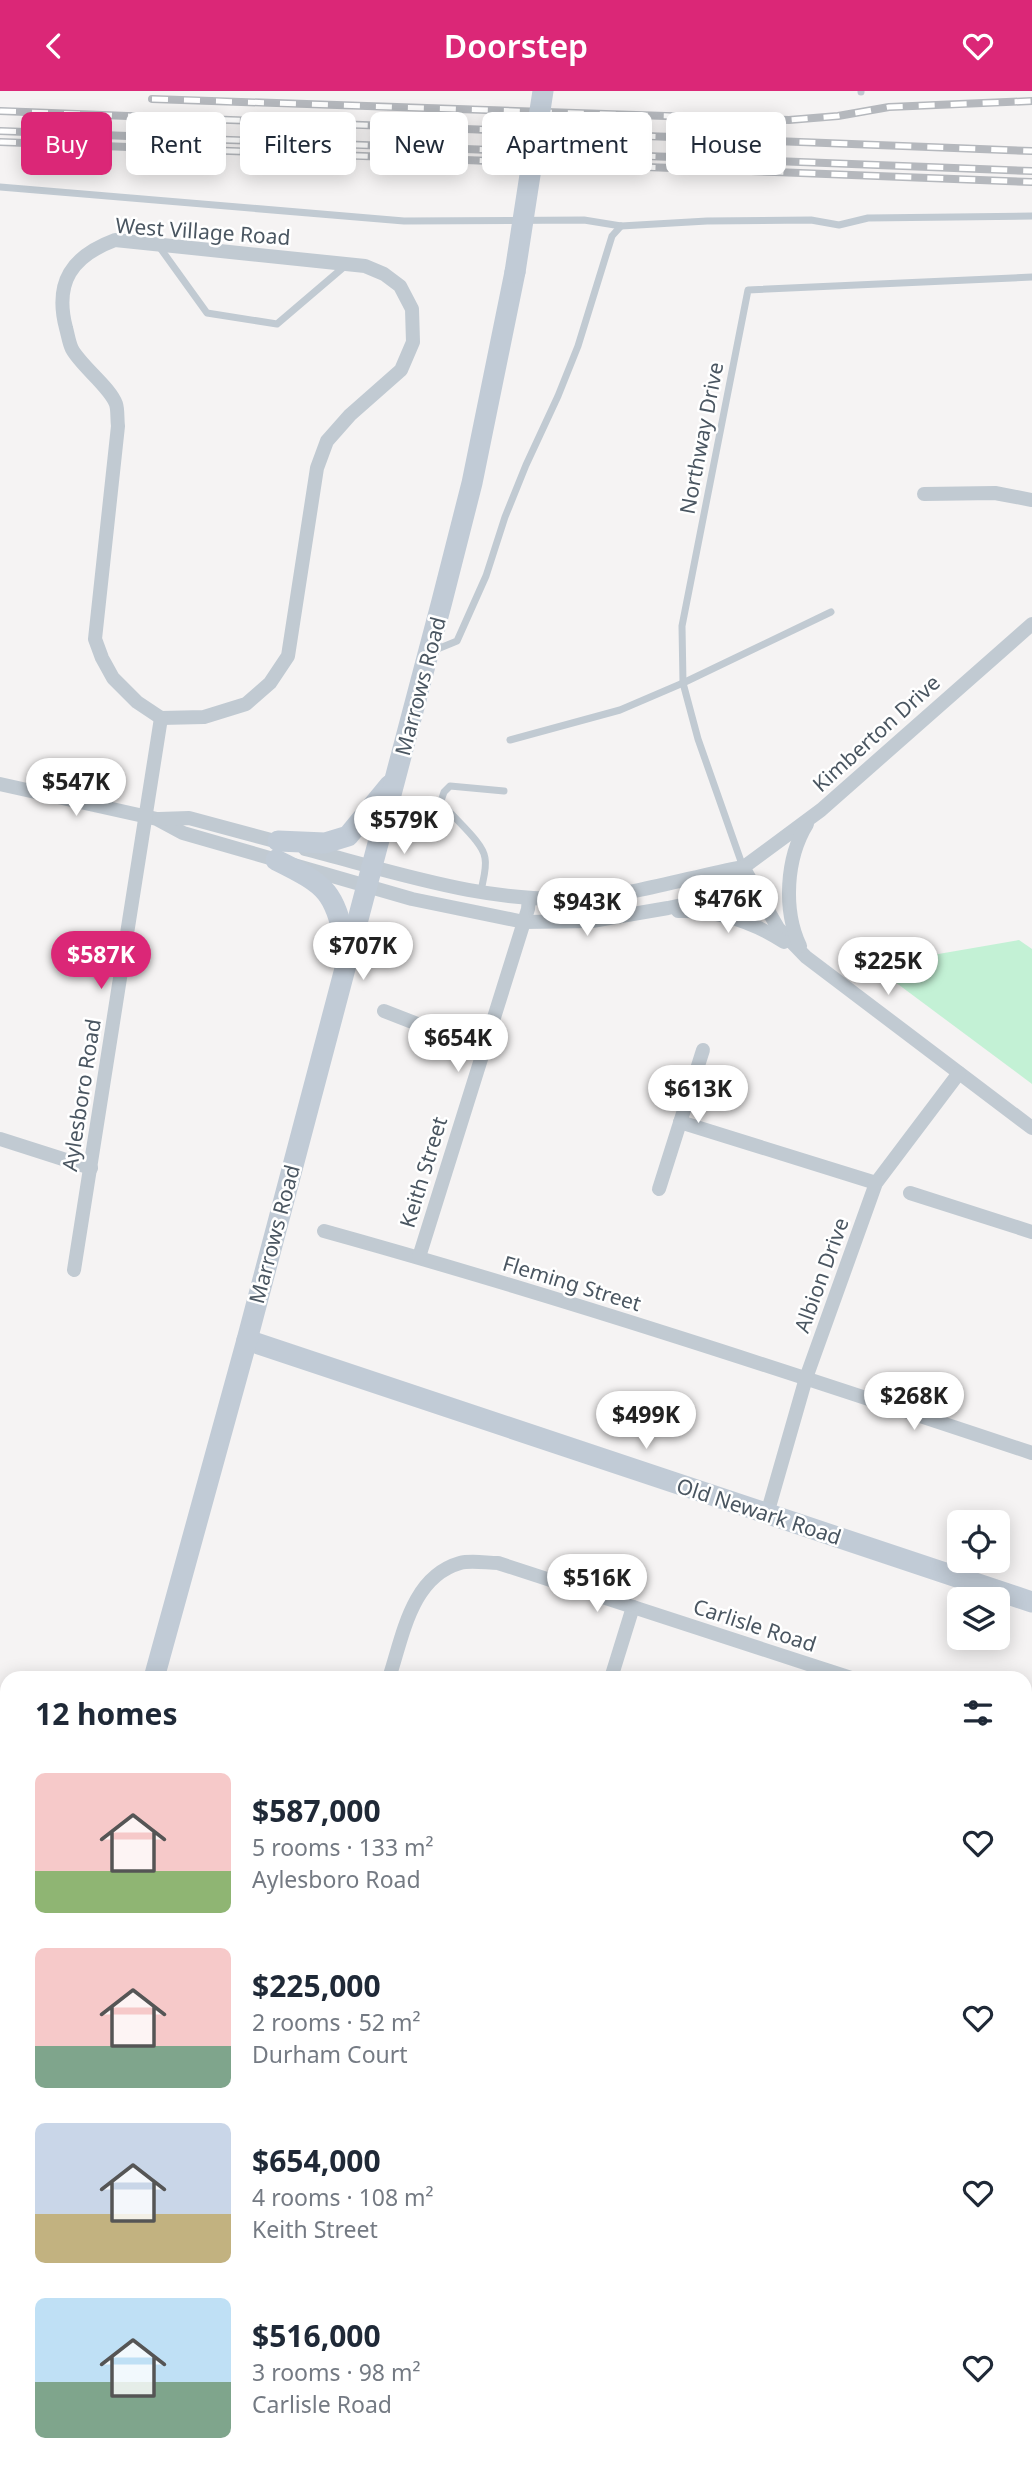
<!DOCTYPE html>
<html lang="en">
<head>
<meta charset="utf-8">
<style>
	body { margin:0; font-family:"Noto Sans",sans-serif; background:#f2f2f3; color:#1f2937; height:100vh; display:flex; flex-direction:column; font-size:26px; white-space:nowrap }
	* { box-sizing:border-box; margin:0 }
	p { font-size:23px; color:#747a83 }
	.icon { flex:none; width:38px; height:38px; fill:none; stroke:currentColor; stroke-width:2; stroke-linecap:round; stroke-linejoin:round }
	.map { position:relative; flex:1; overflow:hidden }
	.side { position:absolute; left:0px; top:1580px; width:1032px; height:800px; display:flex; flex-direction:column; background:#fff; border-radius:21px 21px 0 0; box-shadow:0 4px 18px #0003 }
	.side>* { flex:none }
	.guide { position:absolute; left:21px; top:21px; width:990px; height:63px; display:flex; gap:14px }
	.controls { position:absolute; left:947px; top:1419px; display:grid; gap:14px }
	.controls a { display:grid; place-items:center; width:63px; height:63px; border-radius:10px; background:#fff; box-shadow:0 4px 18px #0003; font-size:35px }
	.price { position:absolute; translate:-50% -60px; padding:0 16px; border-radius:24px; background:#fff; color:#222; font-size:23px; line-height:46px; filter:drop-shadow(0 2px 4px #0008) }
	.price::after { content:''; position:absolute; left:50%; top:42px; width:21px; height:16px; margin-left:-10px; background:inherit; clip-path:polygon(0 0,100% 0,50% 100%) }
	.price.on { background:#db2777; color:#fff }
	ul { padding:0; list-style:none }
	li { display:flex; align-items:center; gap:21px; height:175px; padding:0 35px }
	li span { display:grid; place-items:center; flex:none; width:196px; height:140px; border-radius:10px; color:#555 }
	li>.icon { margin-inline-start:auto }
	span .icon { width:84px; height:84px; fill:#fffc; stroke-width:1 }
	li b { font-size:30px }
	h2 { display:flex; justify-content:space-between; align-items:center; height:84px; padding:0 35px; font-size:30px }
	.pill { padding:0 24px; border-radius:10px; background:#fff; box-shadow:0 4px 18px #0003; font-size:24px; line-height:63px }
	.pill.on { background:#db2777; color:#fff }
	header { display:flex; justify-content:space-between; align-items:center; height:91px; padding:0 35px; background:#db2777; color:#fff; font-size:32px; font-weight:600 }
	.map>svg:first-child { display:block }
	.green { fill:#c3f1d5 }
	.lines { fill:none; stroke-linecap:round; stroke-linejoin:round }
	.stream { stroke:#90daee; stroke-width:5 }
	.lane { stroke:#c1cad2; stroke-width:7 }
	.street { stroke:#c1cad2; stroke-width:14 }
	.secondary { stroke:#c1cbd6; stroke-width:21 }
	.rail-casing { stroke:#b5b8bd; stroke-width:8 }
	.rail { stroke:#fff; stroke-width:5; stroke-dasharray:16; stroke-linecap:butt }
	.secondary-bridge { stroke:#c1cbd6; stroke-width:21 }
	.labels { text-anchor:middle; dominant-baseline:central; stroke-width:5; stroke-linejoin:round; paint-order:stroke }
	.street-label { font-size:21px; fill:#4a5661; stroke:#fff }
</style>
</head>
<body>
<header><svg class="icon" aria-label="back" viewBox="0 0 24 24"><path d="M15 5l-7 7 7 7"/></svg>Doorstep<svg class="icon" aria-label="heart" viewBox="0 0 24 24"><path d="M12 20l-8-8c-3-5 5-10 8-4 3-6 11-1 8 4z"/></svg></header>
<div class="map">
<svg width="1032" height="2379" viewBox="0 0 1032 2379">
	<rect width="100%" height="100%" fill="#f5f3f3"/>
	<polygon class="green" points="1019,849 1032,858 1032,993 883,882 892,871"/>
	<g class="lines">
		<g class="stream">
			<polyline points="0,2160 7,2163"/>
			<polyline points="1026,2326 1032,2325"/>
		</g>
		<g class="lane">
			<polyline points="861,0 861,1"/>
			<polyline points="0,96 404,130 584,129 621,135 707,130 811,129 839,134 868,127 1032,125"/>
			<polyline points="158,154 207,222 277,233 345,175"/>
			<polyline points="435,559 457,550 486,485 505,426 526,374 558,305 578,255 612,145 621,135"/>
			<polyline points="510,649 620,619 683,592 831,521"/>
			<polyline points="743,776 698,648 683,592 682,535 748,199 1032,186"/>
			<path d="M481,800c2,-11 6,-23 4,-33 -2,-17 -34,-41 -44,-57l3,-9 6,-6 54,5"/>
		</g>
		<g class="street">
			<path d="M115,149l250,26 19,8 16,12 12,23 1,33 -12,28 -51,45 -23,26 -10,27 -29,188 -18,27 -24,21 -42,13 -43,1 -24,-16 -24,-24 -11,-20 -7,-19 23,-213c-1,-7 0,-16 -2,-22 -6,-17 -35,-38 -44,-55 -3,-6 -4,-14 -6,-21 -12,-46 6,-72 49,-88z"/>
			<polyline points="924,403 995,402 1032,409"/>
			<polyline points="0,693 157,728 183,742 412,808 524,831 592,830 668,817 691,812 706,804 821,719 1032,533"/>
			<polyline points="159,728 189,727 286,753"/>
			<path d="M305,758c90,23 185,56 279,49 53,-4 106,-21 158,-31"/>
			<polyline points="743,776 778,837 806,866 1032,1037"/>
			<path d="M678,820c38,-1 74,10 106,31"/>
			<path d="M800,855c-17,-36 -14,-88 7,-122"/>
			<polyline points="384,920 484,959"/>
			<polyline points="680,1031 876,1092"/>
			<polyline points="0,1048 91,1077"/>
			<polyline points="659,1098 703,959"/>
			<polyline points="910,1102 1032,1141"/>
			<path d="M324,1140c238,66 473,144 708,222"/>
			<polyline points="419,1166 528,818 529,807"/>
			<polyline points="74,1179 161,627"/>
			<polyline points="767,1423 806,1287 876,1092 959,982"/>
			<path d="M389,1587c14,-42 22,-101 71,-115 11,-3 27,0 38,0l353,115"/>
			<polyline points="611,1587 633,1516"/>
			<polyline points="1026,1644 1032,1646"/>
			<polyline points="1026,1688 1032,1667"/>
			<polyline points="0,1914 7,1916"/>
			<polyline points="1026,2096 1032,2098"/>
		</g>
		<g class="secondary">
			<polyline points="278,750 325,752 348,745 390,694"/>
			<path d="M276,769c59,29 56,33 73,94"/>
			<polyline points="247,1249 1032,1511"/>
			<polyline points="154,1587 247,1249 442,510 472,392 515,181"/>
			<polyline points="0,2149 7,2124"/>
		</g>
		<g class="rail-casing">
			<g id="rail">
				<polyline points="152,8 789,29 838,25 889,16 1032,10"/>
				<polyline points="0,20 1032,60"/>
				<polyline points="0,40 1032,80"/>
				<polyline points="0,51 1032,91"/>
			</g>
		</g>
		<use href="#rail" class="rail"/>
		<polyline class="secondary-bridge" points="515,181 543,0"/>
	</g>
	<g class="labels">
		<g class="street-label">
			<text transform="translate(203 140) rotate(4)">West Village Road</text>
			<text transform="translate(701 347) rotate(-79)">Northway Drive</text>
			<text transform="translate(420 595) rotate(-75)">Marrows Road</text>
			<text transform="translate(876 642) rotate(-42)">Kimberton Drive</text>
			<text transform="translate(81 1004) rotate(-81)">Aylesboro Road</text>
			<text transform="translate(423 1081) rotate(-73)">Keith Street</text>
			<text transform="translate(274 1143) rotate(-75)">Marrows Road</text>
			<text transform="translate(821 1184) rotate(-70)">Albion Drive</text>
			<text transform="translate(572 1192) rotate(17)">Fleming Street</text>
			<text transform="translate(759 1420) rotate(18)">Old Newark Road</text>
			<text transform="translate(755 1534) rotate(18)">Carlisle Road</text>
		</g>
	</g>
</svg>
<div class="controls">
<a><svg class="icon" aria-label="locate" viewBox="0 0 24 24"><circle cx="12" cy="12" r="6"/><path d="M12 2v4M12 18v4M2 12h4M18 12h4"/></svg></a>
<a><svg class="icon" aria-label="layers" viewBox="0 0 24 24"><path d="M12 4l9 5-9 5-9-5zM3 14l9 5 9-5"/></svg></a>
</div>
<b class="price" style="left:76px;top:727px">$547K</b>
<b class="price" style="left:404px;top:765px">$579K</b>
<b class="price" style="left:728px;top:844px">$476K</b>
<b class="price" style="left:587px;top:847px">$943K</b>
<b class="price" style="left:363px;top:891px">$707K</b>
<b class="price on" style="left:101px;top:900px">$587K</b>
<b class="price" style="left:888px;top:906px">$225K</b>
<b class="price" style="left:458px;top:983px">$654K</b>
<b class="price" style="left:698px;top:1034px">$613K</b>
<b class="price" style="left:914px;top:1341px">$268K</b>
<b class="price" style="left:646px;top:1360px">$499K</b>
<b class="price" style="left:597px;top:1523px">$516K</b>
<div class="guide">
<a class="pill on">Buy</a>
<a class="pill">Rent</a>
<a class="pill">Filters</a>
<a class="pill">New</a>
<a class="pill">Apartment</a>
<a class="pill">House</a>
</div>
<section class="side">
<h2>12 homes<svg class="icon" aria-label="filters" viewBox="0 0 24 24"><path d="M4 7h16M4 17h16"/><circle cx="9" cy="7" r="2"/><circle cx="15" cy="17" r="2"/></svg></h2>
<ul>
<li><span style="background:linear-gradient(#f6c9c9 70%,#8fb573 0)"><svg class="icon" aria-label="home" viewBox="0 0 24 24"><path d="M3 11l9-7 9 7M6 9v11h12V9"/></svg></span><div><b>$587,000</b><p>5 rooms · 133 m²</p><p>Aylesboro Road</p></div><svg class="icon" aria-label="heart" viewBox="0 0 24 24"><path d="M12 20l-8-8c-3-5 5-10 8-4 3-6 11-1 8 4z"/></svg></li>
<li><span style="background:linear-gradient(#f6c9c9 70%,#7fa58c 0)"><svg class="icon" aria-label="home" viewBox="0 0 24 24"><path d="M3 11l9-7 9 7M6 9v11h12V9"/></svg></span><div><b>$225,000</b><p>2 rooms · 52 m²</p><p>Durham Court</p></div><svg class="icon" aria-label="heart" viewBox="0 0 24 24"><path d="M12 20l-8-8c-3-5 5-10 8-4 3-6 11-1 8 4z"/></svg></li>
<li><span style="background:linear-gradient(#c9d6e8 65%,#c2b280 0)"><svg class="icon" aria-label="home" viewBox="0 0 24 24"><path d="M3 11l9-7 9 7M6 9v11h12V9"/></svg></span><div><b>$654,000</b><p>4 rooms · 108 m²</p><p>Keith Street</p></div><svg class="icon" aria-label="heart" viewBox="0 0 24 24"><path d="M12 20l-8-8c-3-5 5-10 8-4 3-6 11-1 8 4z"/></svg></li>
<li><span style="background:linear-gradient(#bfe0f5 60%,#7fa58c 0)"><svg class="icon" aria-label="home" viewBox="0 0 24 24"><path d="M3 11l9-7 9 7M6 9v11h12V9"/></svg></span><div><b>$516,000</b><p>3 rooms · 98 m²</p><p>Carlisle Road</p></div><svg class="icon" aria-label="heart" viewBox="0 0 24 24"><path d="M12 20l-8-8c-3-5 5-10 8-4 3-6 11-1 8 4z"/></svg></li>
</ul>
</section>
</div>
</body>
</html>
